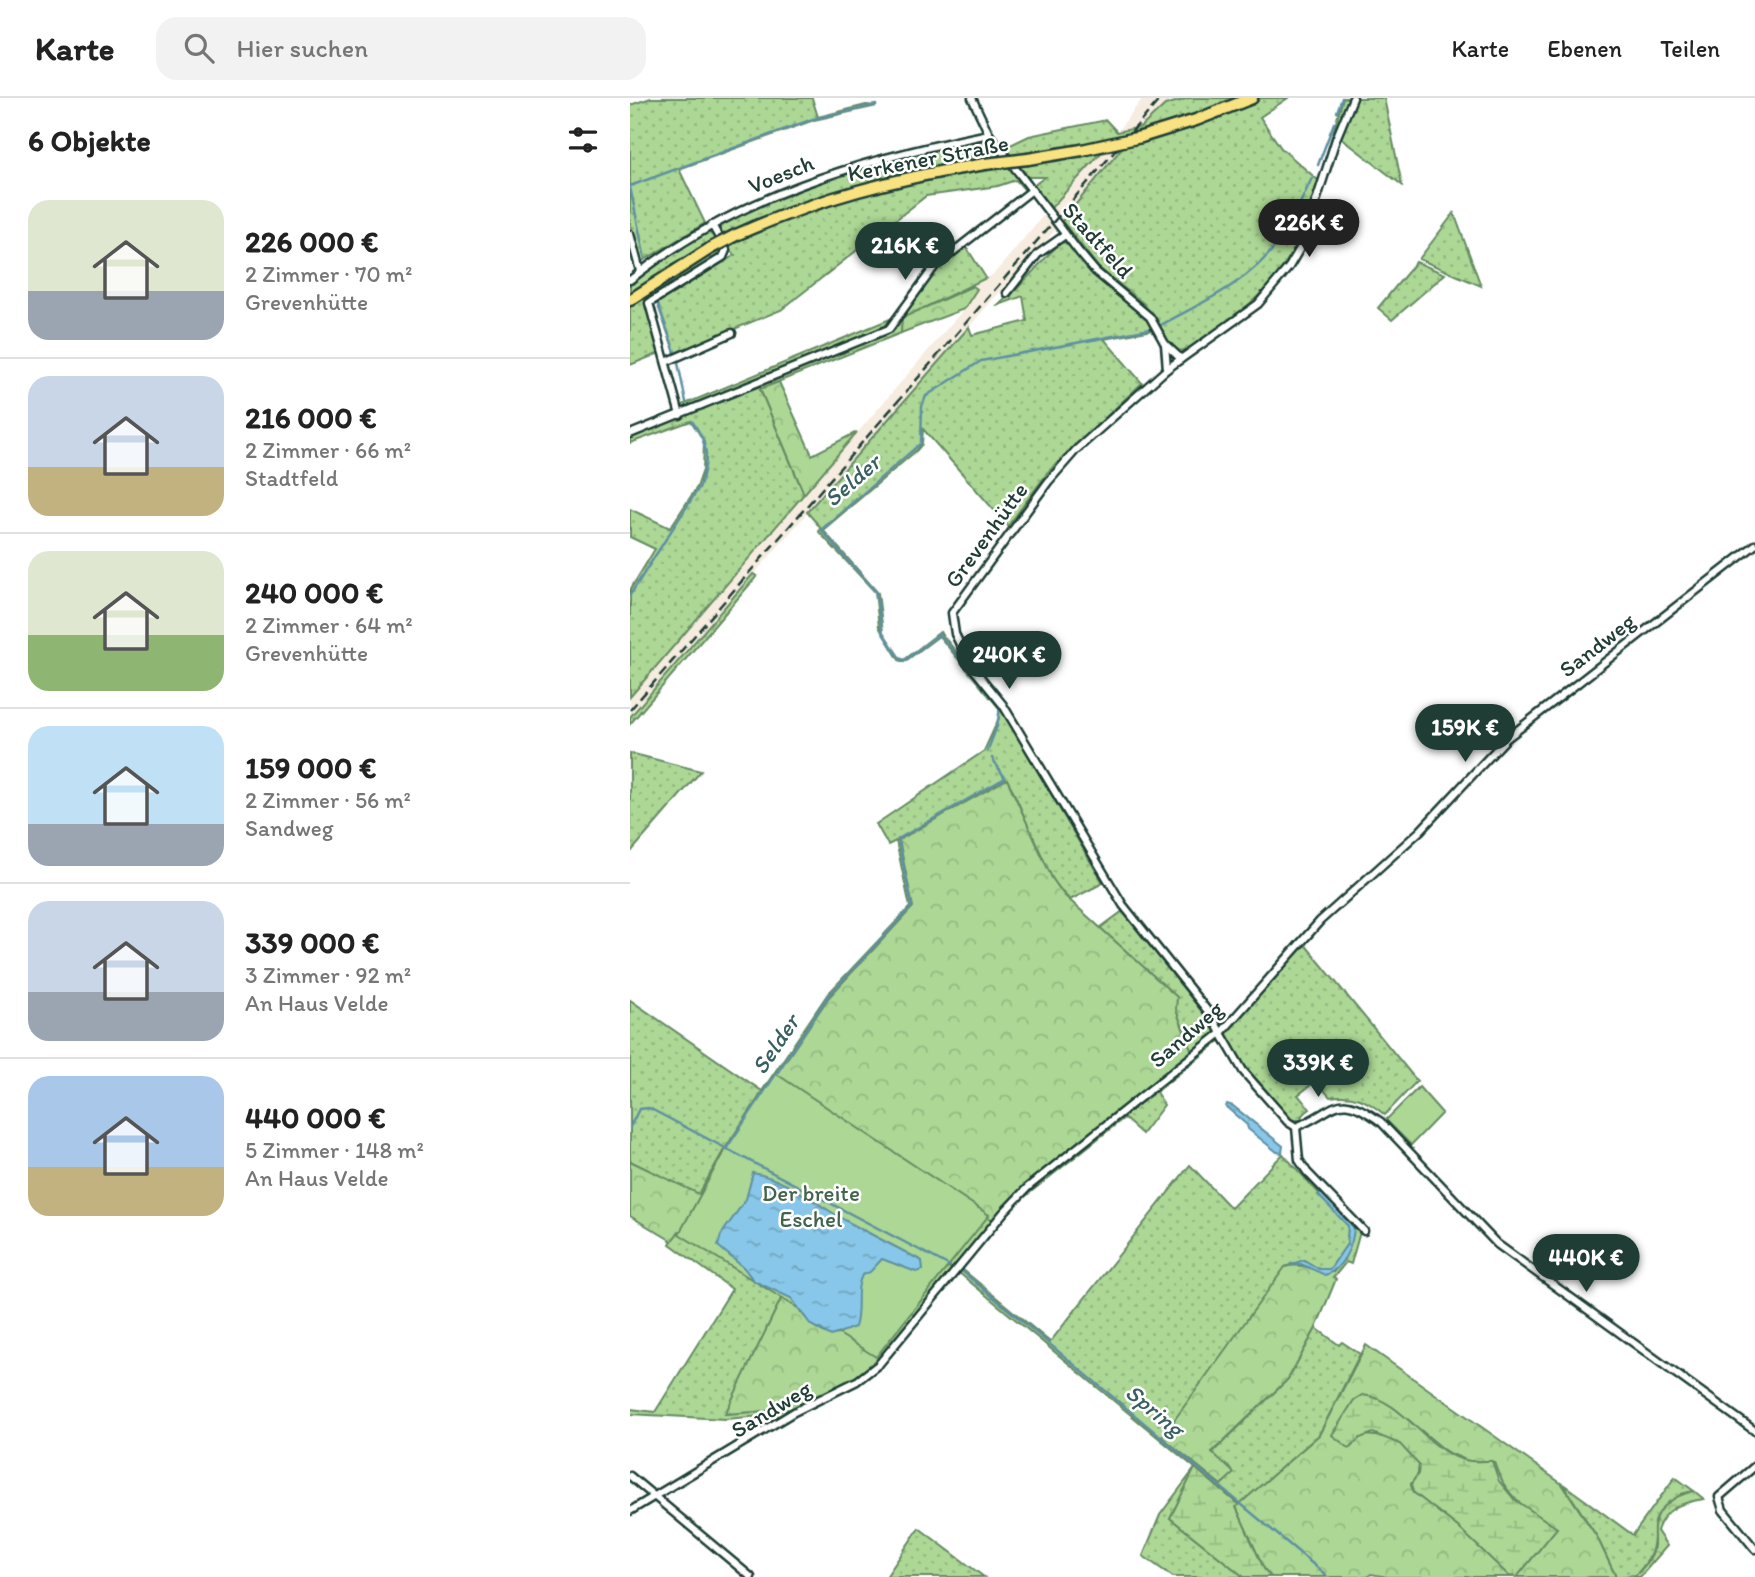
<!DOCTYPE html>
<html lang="de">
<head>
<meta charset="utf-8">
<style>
	body { margin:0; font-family:Itim,sans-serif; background:#f2f2f2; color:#222; height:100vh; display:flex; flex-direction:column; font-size:26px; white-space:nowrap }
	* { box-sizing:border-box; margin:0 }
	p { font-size:23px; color:#767676 }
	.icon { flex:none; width:38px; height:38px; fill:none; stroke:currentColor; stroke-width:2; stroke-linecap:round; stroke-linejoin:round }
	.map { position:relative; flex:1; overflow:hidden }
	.side { display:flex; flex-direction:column; background:#fff; width:630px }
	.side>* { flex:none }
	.price { position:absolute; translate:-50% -60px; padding:0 16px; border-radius:24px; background:#1f3d34; color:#fff; font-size:23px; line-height:46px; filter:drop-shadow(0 2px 4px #0008) }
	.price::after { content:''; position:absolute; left:50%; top:42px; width:21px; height:16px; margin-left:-10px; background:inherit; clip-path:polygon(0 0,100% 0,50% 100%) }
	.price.current { background:#222; color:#fff }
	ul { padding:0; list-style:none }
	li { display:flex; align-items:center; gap:21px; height:175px; padding:0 28px }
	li+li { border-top:2px solid #e0e0e0 }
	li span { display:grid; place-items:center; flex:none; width:196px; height:140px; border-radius:21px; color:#555 }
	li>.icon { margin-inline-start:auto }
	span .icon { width:84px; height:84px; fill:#fffc; stroke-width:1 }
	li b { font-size:30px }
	h2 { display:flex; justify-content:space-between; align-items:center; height:84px; padding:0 28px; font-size:30px }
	header { display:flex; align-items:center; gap:42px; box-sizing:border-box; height:98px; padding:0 35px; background:#fff; border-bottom:2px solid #e0e0e0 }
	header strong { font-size:33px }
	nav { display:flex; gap:38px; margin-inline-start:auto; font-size:24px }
	.search { width:490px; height:63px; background:#f2f2f2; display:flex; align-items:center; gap:18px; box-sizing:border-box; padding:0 24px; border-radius:21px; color:#767676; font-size:26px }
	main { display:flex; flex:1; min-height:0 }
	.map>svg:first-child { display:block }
	.built { fill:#f6ecdf }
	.grass { fill:url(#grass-dots); stroke:#668a64; stroke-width:2 }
	.forest { fill:url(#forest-crowns); stroke:#668a64; stroke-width:2 }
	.wetland { fill:url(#wetland-marsh); stroke:#668a64; stroke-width:2 }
	.park { fill:#acd795; stroke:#668a64; stroke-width:2 }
	.water { fill:url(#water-ripples); stroke:#5e90a1; stroke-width:2 }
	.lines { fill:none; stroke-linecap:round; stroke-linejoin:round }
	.stream { stroke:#5e90a1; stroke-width:2.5 }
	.minor-casing { stroke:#1f3d34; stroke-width:11 }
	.primary-casing { stroke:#1f3d34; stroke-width:15 }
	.minor { stroke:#fff; stroke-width:6 }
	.primary { stroke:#f8e281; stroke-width:10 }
	.rail { stroke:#1f3d34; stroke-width:2.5; stroke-dasharray:10 5; stroke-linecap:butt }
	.primary-bridge-casing { stroke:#1f3d34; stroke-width:15; stroke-linecap:butt }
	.primary-bridge { stroke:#f8e281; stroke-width:10 }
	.labels { text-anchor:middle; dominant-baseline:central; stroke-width:5; stroke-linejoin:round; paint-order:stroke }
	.street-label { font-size:23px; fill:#1f3d34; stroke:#fff }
	.park-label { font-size:23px; fill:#42644c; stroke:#fff }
	.water-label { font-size:24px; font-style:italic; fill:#396061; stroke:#fff }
</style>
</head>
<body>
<header>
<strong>Karte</strong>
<div class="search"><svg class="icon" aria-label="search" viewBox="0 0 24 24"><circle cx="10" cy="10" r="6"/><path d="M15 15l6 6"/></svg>Hier suchen</div>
<nav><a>Karte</a><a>Ebenen</a><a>Teilen</a></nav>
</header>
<main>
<section class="side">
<h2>6 Objekte<svg class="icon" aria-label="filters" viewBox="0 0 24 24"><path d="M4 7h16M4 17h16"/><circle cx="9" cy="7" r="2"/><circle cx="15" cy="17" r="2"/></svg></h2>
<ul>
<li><span style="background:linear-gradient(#dfe7d0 65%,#9aa5b1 0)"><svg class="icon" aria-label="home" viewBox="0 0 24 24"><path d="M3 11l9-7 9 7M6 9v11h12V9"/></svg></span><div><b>226 000 €</b><p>2 Zimmer · 70 m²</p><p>Grevenhütte</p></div></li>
<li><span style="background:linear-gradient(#c9d6e8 65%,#c2b280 0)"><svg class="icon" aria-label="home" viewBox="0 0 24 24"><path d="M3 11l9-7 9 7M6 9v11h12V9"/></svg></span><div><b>216 000 €</b><p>2 Zimmer · 66 m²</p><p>Stadtfeld</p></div></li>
<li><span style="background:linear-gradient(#dfe7d0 60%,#8fb573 0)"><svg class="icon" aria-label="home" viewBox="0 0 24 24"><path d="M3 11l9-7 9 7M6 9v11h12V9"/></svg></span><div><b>240 000 €</b><p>2 Zimmer · 64 m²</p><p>Grevenhütte</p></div></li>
<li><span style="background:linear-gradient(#bfe0f5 70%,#9aa5b1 0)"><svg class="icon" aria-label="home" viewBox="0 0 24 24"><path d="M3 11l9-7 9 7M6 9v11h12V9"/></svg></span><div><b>159 000 €</b><p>2 Zimmer · 56 m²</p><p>Sandweg</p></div></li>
<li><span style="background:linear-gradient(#c9d6e8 65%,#9aa5b1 0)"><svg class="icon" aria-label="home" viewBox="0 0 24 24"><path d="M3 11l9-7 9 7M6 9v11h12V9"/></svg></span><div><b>339 000 €</b><p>3 Zimmer · 92 m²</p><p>An Haus Velde</p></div></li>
<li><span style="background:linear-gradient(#a9c7e8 65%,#c2b280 0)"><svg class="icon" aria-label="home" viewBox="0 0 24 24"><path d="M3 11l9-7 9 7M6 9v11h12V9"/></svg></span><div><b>440 000 €</b><p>5 Zimmer · 148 m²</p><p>An Haus Velde</p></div></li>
</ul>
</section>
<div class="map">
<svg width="1125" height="1479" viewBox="0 0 1125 1479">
	<defs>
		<pattern id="grass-dots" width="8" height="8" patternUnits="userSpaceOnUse" patternTransform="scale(1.75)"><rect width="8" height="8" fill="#acd795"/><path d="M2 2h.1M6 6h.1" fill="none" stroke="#94b981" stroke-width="1.8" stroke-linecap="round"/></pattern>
		<pattern id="forest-crowns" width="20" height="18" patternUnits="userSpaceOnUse" patternTransform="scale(1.75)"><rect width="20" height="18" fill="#acd795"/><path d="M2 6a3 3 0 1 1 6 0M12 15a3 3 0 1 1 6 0" fill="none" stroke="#94b981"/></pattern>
		<pattern id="wetland-marsh" width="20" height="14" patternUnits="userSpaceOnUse" patternTransform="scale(1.75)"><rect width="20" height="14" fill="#acd795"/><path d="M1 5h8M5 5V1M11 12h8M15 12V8" fill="none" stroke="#94b981"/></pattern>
		<pattern id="water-ripples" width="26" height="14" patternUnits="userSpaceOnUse" patternTransform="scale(1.75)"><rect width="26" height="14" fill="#88c7e9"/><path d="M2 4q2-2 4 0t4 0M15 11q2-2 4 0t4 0" fill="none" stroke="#6fa3be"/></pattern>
	</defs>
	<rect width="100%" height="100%" fill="#fff"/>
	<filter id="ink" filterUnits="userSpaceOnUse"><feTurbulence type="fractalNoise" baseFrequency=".0143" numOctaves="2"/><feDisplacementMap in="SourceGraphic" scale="14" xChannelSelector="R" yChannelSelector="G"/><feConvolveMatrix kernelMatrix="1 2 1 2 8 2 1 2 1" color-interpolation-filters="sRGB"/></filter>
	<g filter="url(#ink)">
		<g class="built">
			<polygon points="513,0 542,0 511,29 487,34"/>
			<polygon points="492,51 387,178 372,191 0,619 0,599 334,211 346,191 343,188 364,176 427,101 471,55"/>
		</g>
		<g class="grass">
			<polygon points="21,0 182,0 188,19 236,7 247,8 184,22 49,71 75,125 11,164 0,125 0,7"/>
			<path d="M559,0h49c-72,33 -150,48 -227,58l-7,-8 25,-12 77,-16 11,12 24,-5 24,-22z"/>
			<path d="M631,0h27l-28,19 21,31 38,33 24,-83h7c-46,94 -28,157 -125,225 -13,9 -30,25 -45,28l-10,-7 -26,-40 -45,-36 -37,-47 59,-72 -20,4 -50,55 -17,-23 11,-8h-17l-11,-13c85,-12 166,-29 244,-66z"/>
			<polygon points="727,0 754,0 772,87 711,40"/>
			<path d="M357,42l36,43v5l-7,-8 -18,6 -72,10 -145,114 -106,43 -18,-50 78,-48 -9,-7 -6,10 -74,44 14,51 -30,12v-58c40,-28 81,-55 125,-75 73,-34 154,-51 231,-73 -51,10 -102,18 -152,33 -72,23 -143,61 -204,105v-14l74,-50 14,1 4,-11c84,-43 172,-67 265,-83z"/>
			<polygon points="824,115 851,188 789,161"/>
			<path d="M432,144l6,2c15,17 29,34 46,49 13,12 33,19 39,37l-49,9 38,44 -93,88 -41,55 -85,-97 -1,15 -5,6 -94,80 55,63 5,39 17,26 4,2 36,-28 59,73 104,178 -33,17c-33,-30 -41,-83 -63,-120l-108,60 14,67 -84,90 36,151 130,73 -41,49 -230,-120 -25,45 -69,-34v-161l132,91 65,-96 83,-88 -14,-66 -8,4 -12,-21 108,-73 15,-33v-10l-60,-72 -35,26 -5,-2 -20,-33 -4,-35 -56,-60 1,-5 -13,-15 162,-185 3,8 55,-14 -4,-25 -27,10c26,-17 42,-44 66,-64z"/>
			<polygon points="335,147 356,180 273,220 271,235 130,291 174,396 0,599 0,492 25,451 0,439 0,411 40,430 67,389 73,372 74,343 61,323 0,345 0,340 253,237 272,220 308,170"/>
			<polygon points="786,164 815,176 762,222 748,210"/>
			<polygon points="265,219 252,231 56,311 50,308"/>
			<polygon points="123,476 127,478 0,626 0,619"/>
			<polygon points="0,655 71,673 0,755"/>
			<polygon points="493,813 584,929 586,936 562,954 546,912 470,830"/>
			<path d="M673,844l114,139 -32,34c-18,-15 -32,-22 -55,-18l-14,-16 -18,14 12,14 -9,7 3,4h-13l-47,-55 -19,-31z"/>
			<polygon points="588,941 591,942 526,994 534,1007 512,1036 494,1020 382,1109 420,1073"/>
			<polygon points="653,1056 718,1127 717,1146 700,1171 689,1171 674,1162 655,1169 582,1355 658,1281 686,1230 709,1247 712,1244 730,1256 689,1337 609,1407 565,1371 540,1420 614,1479 543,1479 513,1458 530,1417 565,1370 328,1174 332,1171 420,1244 560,1067 601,1110"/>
			<polygon points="48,1132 153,1197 96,1316 165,1311 151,1320 146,1317 95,1321 0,1316 0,1311 25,1314 102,1191 40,1146"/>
			<path d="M1045,1379l19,14 -13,3 -27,32c1,23 -3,32 -18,49l-20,2 -19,-40 -34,-53 70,51z"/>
			<polygon points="289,1430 354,1479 256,1479"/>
		</g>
		<g class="forest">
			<polygon points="343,188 347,191 334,211 271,235 272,220"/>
			<polygon points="149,284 182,357 227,334 174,396 130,291"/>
			<polygon points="377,681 422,780 434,797 547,899 546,912 562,954 404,1081 365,1123 235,1050 146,977 199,899 283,809 269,742"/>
			<path d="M94,1052l230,120 -77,92 -16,12 -66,35 -70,5 58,-119 8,3c15,23 35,50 64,29l5,-14 -2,-27 33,19 8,-13 -33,-19 5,-1 12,-13 33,13 7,-2 1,-6 -48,-30 -119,-60h-4l-7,25 -28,43 2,7 28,24 -69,-42 -7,10 -42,-25v-55l69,33z"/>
			<path d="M724,1127l6,7 -9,32 -5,-2 -13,16 3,1 -20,49 -28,51 -76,73 22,21 -13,12 -59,-48 123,-170c18,-5 30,5 48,5l11,-12z"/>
			<path d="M736,1247l196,139 35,53 19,40h-99l39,-49c-29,-17 -52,-32 -62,-66l-26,-1 -21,-9 -42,-35 -59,-3 -13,20c37,5 61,-9 86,31l-1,9 -7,10 2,8 45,35 54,50h-125l-16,-3 -3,3h-97l-7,-8 -28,-62 83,-72z"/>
			<path d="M1064,1393l10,8c-21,3 -40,9 -47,32l10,15 -27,31h-6c6,-6 14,-14 18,-22 4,-10 1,-18 2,-28 3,-21 22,-32 40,-36z"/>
		</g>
		<g class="wetland">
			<path d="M732,1297c42,4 63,55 102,65 9,2 19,1 28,1l7,20 15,18 43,29 -40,49 -8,-1 -51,-49 -45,-35 -2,-8 7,-10 1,-9 -19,-21 -27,-11 -13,5 -11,10 -17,-13 22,-35z"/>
			<polygon points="565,1370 609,1407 606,1409 634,1471 641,1479 614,1479 540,1420"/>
		</g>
		<g class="park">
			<polygon points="145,975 359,1117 246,1259 49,1136 98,1046"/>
			<polygon points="789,989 812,1015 781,1047 756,1022"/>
		</g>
		<g class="water">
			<polygon points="597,1006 603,1008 653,1048 652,1055 647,1054 618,1031 617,1027 596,1009"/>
			<path d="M123,1075c35,6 67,34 97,50 24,13 48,25 72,38l1,9 -7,2 -34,-13 -12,13 -8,3c-8,16 -1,34 -7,52l-24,9 -20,-11 -20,-27 -37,-17 -10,-13 -26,-22 3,-11 25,-36z"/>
			<path d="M692,1095l32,32c0,19 -11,44 -29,50l-24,-11 -12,1 15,-5 15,9h11l17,-25 1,-18 -30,-31z"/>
		</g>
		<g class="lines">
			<g class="stream">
				<polyline points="707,14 712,0"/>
				<polyline points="688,67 704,25"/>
				<polyline points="0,88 183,21 246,7"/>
				<polyline points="0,89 15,161"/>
				<polyline points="28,206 45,254"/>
				<path d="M531,227c40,-22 87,-42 115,-80 15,-20 25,-44 36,-67"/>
				<polyline points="48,265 56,304"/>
				<path d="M0,497l70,-109c9,-29 9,-41 -8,-65"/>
				<polyline points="357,654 367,628 370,610 309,536 275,562 270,561 252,534 246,494 191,432 291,345 292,308 296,298 351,263 520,231"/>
				<polyline points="0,1029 9,1011 19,1010 320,1168"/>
				<polyline points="96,1051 198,898 282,808 268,741 375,680 362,660"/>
				<polyline points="332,1173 696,1477"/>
			</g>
			<g class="minor-casing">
				<g id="minor">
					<polyline points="342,0 359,36 449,154 465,173 520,219 535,246 551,261"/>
					<path d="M723,0l-17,41 -34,106 -13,22 -31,37 -91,65 -91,81 -28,32 -96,131 3,21 14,29 34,42 120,200 87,109 33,57 45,51 8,5c42,-17 40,-38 85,-5l116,122 258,187"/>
					<polyline points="0,136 10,173"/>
					<path d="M0,182c105,-84 230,-120 359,-146"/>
					<polyline points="377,195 408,156 435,137"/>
					<polyline points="535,246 537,271"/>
					<polyline points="36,264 102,235"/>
					<polyline points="50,317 19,205 93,159 96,152 82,127"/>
					<polyline points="0,336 259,231 305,168 402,92"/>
					<polyline points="666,1029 669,1062 677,1074 734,1133"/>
					<polyline points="1125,1368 1089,1399 1093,1412 1125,1451"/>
					<polyline points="0,1378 121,1479"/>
					<polyline points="0,1413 164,1314 227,1283 249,1266 374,1114 398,1089 591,935 690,823 790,733 876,641 1125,447"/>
				</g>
			</g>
			<g class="primary-casing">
				<g id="primary">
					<polyline points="511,39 566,22 622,0"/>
					<polyline points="398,61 452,52"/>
					<path d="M106,137c83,-37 160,-57 249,-71"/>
					<polyline points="0,202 81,150"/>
				</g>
			</g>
			<use href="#minor" class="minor"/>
			<use href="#primary" class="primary"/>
			<polyline class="rail" points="0,612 531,0"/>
			<g class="primary-bridge-casing">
				<g id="primary-bridge">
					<polyline points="452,52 511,39"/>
					<polyline points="355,66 398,61"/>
					<polyline points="81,150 106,137"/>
				</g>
			</g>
			<use href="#primary-bridge" class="primary-bridge"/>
		</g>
	</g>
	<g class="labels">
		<g class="street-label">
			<text transform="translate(298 60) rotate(-11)">Kerkener Straße</text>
			<text transform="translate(151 76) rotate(-22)">Voesch</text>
			<text transform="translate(468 142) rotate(48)">Stadtfeld</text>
			<text transform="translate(356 437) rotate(-54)">Grevenhütte</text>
			<text transform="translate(967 547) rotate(-38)">Sandweg</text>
			<text transform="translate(556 936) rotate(-41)">Sandweg</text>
			<text transform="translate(141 1311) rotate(-31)">Sandweg</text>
		</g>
		<g class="park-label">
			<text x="181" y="1095">Der breite<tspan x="181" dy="26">Eschel</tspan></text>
		</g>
		<g class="water-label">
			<text transform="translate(222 382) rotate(-41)">Selder</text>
			<text transform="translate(145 946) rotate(-56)">Selder</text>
			<text transform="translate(525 1312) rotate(40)">Spring</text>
		</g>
	</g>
</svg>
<b class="price current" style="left:679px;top:161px">226K €</b>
<b class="price" style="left:275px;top:184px">216K €</b>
<b class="price" style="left:379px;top:593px">240K €</b>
<b class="price" style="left:835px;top:666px">159K €</b>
<b class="price" style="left:688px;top:1001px">339K €</b>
<b class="price" style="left:956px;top:1196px">440K €</b>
</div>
</main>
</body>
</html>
